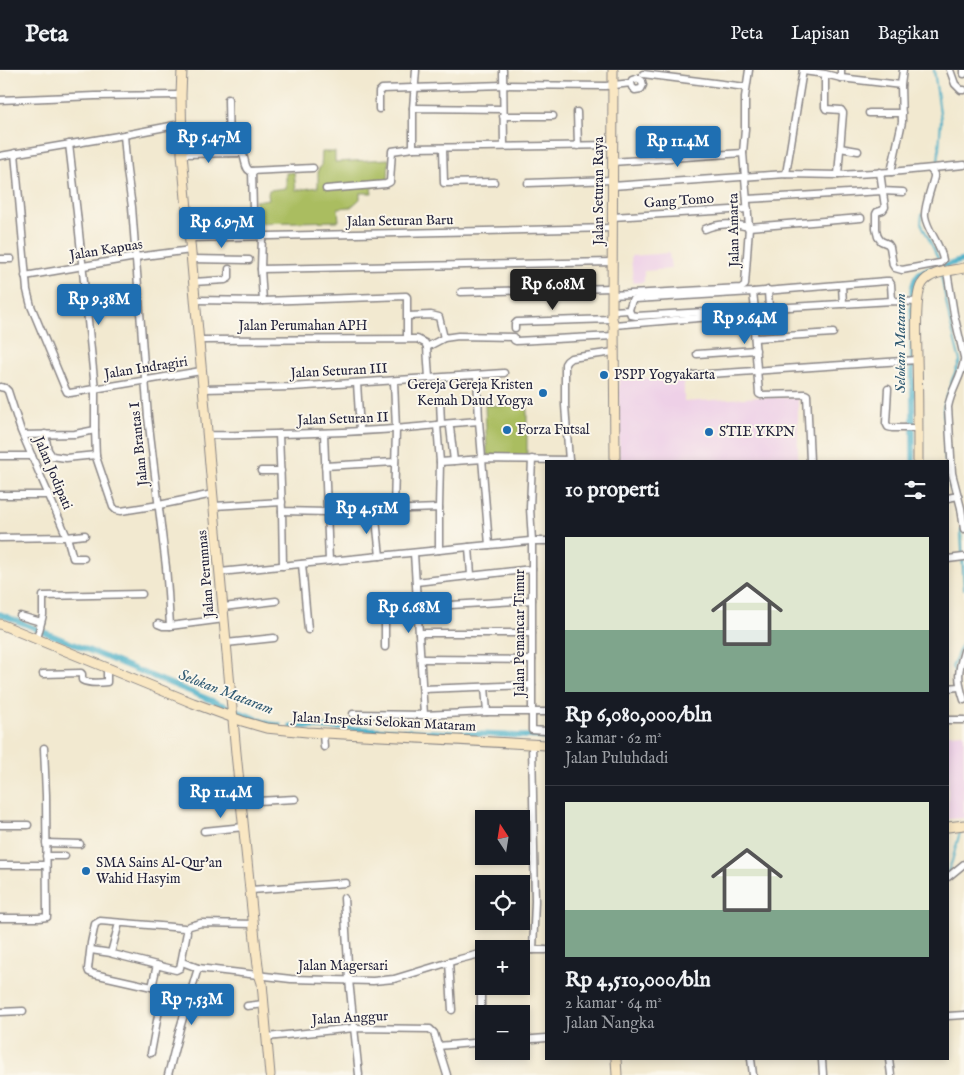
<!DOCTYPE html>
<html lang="id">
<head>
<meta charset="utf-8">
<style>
	body { margin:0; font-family:"IM FELL English",serif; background:#20242c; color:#f1f3f6; height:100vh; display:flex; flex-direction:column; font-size:19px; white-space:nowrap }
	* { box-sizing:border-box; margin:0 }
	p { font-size:16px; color:#9ea1a6 }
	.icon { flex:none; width:28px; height:28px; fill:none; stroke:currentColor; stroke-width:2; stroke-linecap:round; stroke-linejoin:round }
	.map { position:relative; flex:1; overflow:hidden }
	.sheet { position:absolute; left:545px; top:390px; width:404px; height:600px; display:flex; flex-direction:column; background:#171b24; border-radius:0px; box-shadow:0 2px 8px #0003 }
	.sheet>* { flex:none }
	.needle { width:32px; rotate:348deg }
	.tools { position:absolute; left:475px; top:740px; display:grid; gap:10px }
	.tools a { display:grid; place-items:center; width:55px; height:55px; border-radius:0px; background:#171b24; box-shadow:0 2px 8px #0003; font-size:25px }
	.price { position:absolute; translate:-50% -42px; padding:0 11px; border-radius:5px; background:#1f6fb2; color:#fff; font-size:16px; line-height:32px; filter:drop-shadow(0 1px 2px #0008) }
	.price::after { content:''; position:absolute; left:50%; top:30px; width:15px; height:11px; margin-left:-8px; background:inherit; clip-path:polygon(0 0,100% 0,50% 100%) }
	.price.on { background:#222; color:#fff }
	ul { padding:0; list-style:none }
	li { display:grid; align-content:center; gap:10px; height:265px; padding:0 20px }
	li+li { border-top:1px solid #363941 }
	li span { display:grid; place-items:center; height:155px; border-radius:0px; color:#555 }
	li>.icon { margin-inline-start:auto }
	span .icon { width:90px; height:90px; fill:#fffc; stroke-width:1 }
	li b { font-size:21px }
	h2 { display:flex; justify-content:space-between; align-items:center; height:60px; padding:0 20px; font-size:21px }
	header { display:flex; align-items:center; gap:30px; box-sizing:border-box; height:70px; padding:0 25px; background:#171b24; border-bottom:1px solid #363941 }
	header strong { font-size:24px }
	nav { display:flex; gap:28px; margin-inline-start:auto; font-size:18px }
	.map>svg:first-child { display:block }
	.built { fill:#eed0e7 }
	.green { fill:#aabd61; stroke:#66704e }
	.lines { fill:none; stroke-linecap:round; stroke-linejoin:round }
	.stream { stroke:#46adc6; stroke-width:2 }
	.canal { stroke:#46adc6; stroke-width:5.5 }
	.street-casing { stroke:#8a8686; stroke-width:9 }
	.secondary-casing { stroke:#8a8686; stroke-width:11 }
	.street { stroke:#fff; stroke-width:6 }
	.secondary { stroke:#f9e7c3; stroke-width:9 }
	.poi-dot { fill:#1f6fb2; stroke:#fbf7ec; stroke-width:2 }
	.labels { text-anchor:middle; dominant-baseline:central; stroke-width:4; stroke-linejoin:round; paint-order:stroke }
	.street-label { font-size:14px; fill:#22223b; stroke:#fbf7ec }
	.poi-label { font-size:14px; fill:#22223b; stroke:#fbf7ec; text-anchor:start }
	.water-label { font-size:15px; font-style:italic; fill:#305a73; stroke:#fbf7ec }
</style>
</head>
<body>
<header>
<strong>Peta</strong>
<nav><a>Peta</a><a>Lapisan</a><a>Bagikan</a></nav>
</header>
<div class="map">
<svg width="964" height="1005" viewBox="0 0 964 1005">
	<rect width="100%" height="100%" fill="#fbf7ec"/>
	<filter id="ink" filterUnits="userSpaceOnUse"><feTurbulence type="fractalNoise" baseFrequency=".02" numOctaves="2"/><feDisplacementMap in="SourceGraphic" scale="10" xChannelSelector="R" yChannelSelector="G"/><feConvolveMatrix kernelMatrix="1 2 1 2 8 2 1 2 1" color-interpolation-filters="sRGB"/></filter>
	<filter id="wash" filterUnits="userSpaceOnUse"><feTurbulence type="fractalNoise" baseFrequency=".0096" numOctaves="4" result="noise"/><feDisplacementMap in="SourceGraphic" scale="20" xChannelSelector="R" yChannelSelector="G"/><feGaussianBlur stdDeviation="1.12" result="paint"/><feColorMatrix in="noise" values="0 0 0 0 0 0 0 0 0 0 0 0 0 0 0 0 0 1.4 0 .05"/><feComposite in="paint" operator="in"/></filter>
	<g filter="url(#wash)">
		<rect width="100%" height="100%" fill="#f2e9d0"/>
		<g class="built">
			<polygon points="669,183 671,199 644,201 644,212 633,213 631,186"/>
			<polygon points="619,308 684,309 684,332 760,327 798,328 798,391 619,391"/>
			<polygon points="964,663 964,748 948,749 948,664"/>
		</g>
		<g class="green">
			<polygon points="322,82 335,82 335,92 389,89 388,111 371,118 372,123 360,123 360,129 351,137 338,138 339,151 257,153 255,131 269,129 268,124 269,120 286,118 286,103 294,102 296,120 318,117 318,99 321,97"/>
			<polygon points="485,335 527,336 527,386 487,385"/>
		</g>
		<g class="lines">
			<g class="stream">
				<polyline points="934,0 941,50 938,95"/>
				<polyline points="922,144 921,153 939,190"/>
				<polyline points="941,205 950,252 960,291 952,310 943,338 945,391"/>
				<polyline points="948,409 953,425"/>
				<polyline points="955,430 958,442"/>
				<polyline points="961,459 964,519"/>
				<polyline points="957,606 952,597 964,569"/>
				<polyline points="948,802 952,791 960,762"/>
			</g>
			<g class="canal">
				<path d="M913,391l-1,-171c4,-21 11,-19 28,-23 8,-2 16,-5 24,-7"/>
				<polyline points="0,544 252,647 269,654 279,655"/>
				<polyline points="291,656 546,667"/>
			</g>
		</g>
	</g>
	<g filter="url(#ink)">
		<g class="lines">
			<g class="street-casing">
				<g id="street">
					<polyline points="503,0 504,76"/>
					<polyline points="950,0 955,14 961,20 964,20"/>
					<polyline points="964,0 964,4"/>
					<polyline points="803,1 825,4 825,37 826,39 841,40 843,43 838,105"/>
					<polyline points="643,4 746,17"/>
					<polyline points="825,4 841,8 901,15"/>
					<polyline points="841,8 841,0"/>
					<polyline points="228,29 229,83"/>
					<polyline points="0,30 95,26 181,25"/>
					<polyline points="413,38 416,0"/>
					<polyline points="379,39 379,22 382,19 503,15 606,16 631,13 632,10 638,8 642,11 643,15 641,19 635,20 632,17 631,13"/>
					<polyline points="503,39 413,38 413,78 612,75"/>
					<polyline points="577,42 578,76"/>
					<polyline points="869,43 902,43"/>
					<polyline points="503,46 553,46"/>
					<polyline points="124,65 127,101 132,137 148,347 166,497 168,522 170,556"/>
					<polyline points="69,74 77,143 95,319 95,360 96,387 113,437 116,440 121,441 159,435 213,424"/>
					<polyline points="443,78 444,113 494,112"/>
					<polyline points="840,78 858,81"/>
					<polyline points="15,83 27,220 31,236 65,318 67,322 70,323 201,301"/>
					<path d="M182,84l58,-1h2c4,6 2,15 8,18l63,-3"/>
					<polyline points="0,86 124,65 181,54"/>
					<polyline points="612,92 743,83"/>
					<polyline points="252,101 253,140"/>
					<path d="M880,102l5,35 -2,3 -6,2 -1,2v15l2,8 3,4 7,3 2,3 3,18 2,3 7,2 38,-7 3,-3c-2,-16 -16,-29 -18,-44 -1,-9 7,-30 9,-39v-3l-4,-5"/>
					<polyline points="891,102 964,95"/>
					<polyline points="786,104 803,0"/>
					<polyline points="528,113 612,110"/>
					<polyline points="612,116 786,104 838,105 891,102 902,52 901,15 903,0"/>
					<polyline points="326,119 386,114 390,112 392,81 413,78"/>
					<polyline points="747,129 882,121 903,122"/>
					<polyline points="612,147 748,139"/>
					<path d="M705,159c13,-6 30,-6 44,-2l112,-9"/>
					<polyline points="262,166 261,199 263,231"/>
					<polyline points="189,168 612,158"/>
					<polyline points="0,189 11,189"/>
					<polyline points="191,189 249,190"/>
					<polyline points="261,199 612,192"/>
					<polyline points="947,201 954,244 964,287"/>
					<polyline points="25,206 136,187 191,180"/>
					<polyline points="193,212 225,210 229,208 229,199"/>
					<polyline points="842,215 843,234"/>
					<polyline points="768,220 769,239"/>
					<polyline points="461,222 612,218"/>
					<polyline points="753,222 755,240"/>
					<polyline points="612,225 741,218 745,215 749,157 743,83 745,59 745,27 749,0"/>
					<polyline points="195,230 263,231 406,226 407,227 407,268"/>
					<polyline points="629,240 631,245 636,246 892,231 918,232"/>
					<polyline points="612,241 629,240 632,230 635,229 753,222 886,211 889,211 891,214 892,231"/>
					<polyline points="408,246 431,245 439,247 444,268"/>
					<polyline points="614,255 747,244 753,248 759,324 761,325 805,324 807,325 810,391"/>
					<polyline points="515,258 515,254 517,252 612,249"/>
					<polyline points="755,268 833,263"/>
					<polyline points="199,270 417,269 425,273 427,277 429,308"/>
					<polyline points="427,277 444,268 458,266 513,267 514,267 514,270 516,271 614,266"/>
					<polyline points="697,284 756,280"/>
					<path d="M964,290c-2,16 -13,30 -16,47l4,66 9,35 3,21"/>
					<polyline points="477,305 479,351 489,475"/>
					<polyline points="694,305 917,290"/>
					<polyline points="394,311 396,359 394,439"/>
					<polyline points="357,313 360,360"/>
					<polyline points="0,317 5,318 8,321 21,361 67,467 73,488 84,488"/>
					<polyline points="203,319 292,317 504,303"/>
					<polyline points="888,319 886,353 888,357 892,358 918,358"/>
					<polyline points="440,330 441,354"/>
					<polyline points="437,355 440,392 439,438"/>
					<polyline points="450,357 454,391"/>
					<polyline points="324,363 329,491"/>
					<polyline points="45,364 48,380 52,386 66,388 96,385"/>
					<polyline points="279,364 282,441 327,442 439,438 439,480"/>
					<polyline points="23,365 75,364 95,360"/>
					<path d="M207,365c23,1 46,-1 69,-1 54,-1 107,-3 161,-9l4,-1 38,-3"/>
					<polyline points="0,386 32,386"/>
					<polyline points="532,389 530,438 532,471 532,660 546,661"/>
					<polyline points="569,391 565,335 565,294 567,291 571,288 614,282"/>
					<polyline points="440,392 483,389 569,390"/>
					<polyline points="325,396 395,392"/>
					<polyline points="261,401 281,401"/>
					<polyline points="0,425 48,425"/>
					<polyline points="948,428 958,426"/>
					<polyline points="214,436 282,432"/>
					<polyline points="375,440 380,486"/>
					<polyline points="282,441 283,496"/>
					<polyline points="0,468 67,467 85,465"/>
					<polyline points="469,477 471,505"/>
					<polyline points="414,483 424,645"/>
					<polyline points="948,489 964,487"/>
					<polyline points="302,494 308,560"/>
					<polyline points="220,502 469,477 530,471 546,471"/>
					<polyline points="416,512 532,499"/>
					<polyline points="223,537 276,531"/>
					<polyline points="20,546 41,552"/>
					<polyline points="158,554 163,556 170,556 224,549"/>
					<polyline points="419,563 532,563"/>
					<polyline points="37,569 43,545 43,526 142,524"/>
					<polyline points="226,573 274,568"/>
					<polyline points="385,577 385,545 386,542 390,540 418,537 532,530"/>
					<path d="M964,581c-6,20 -7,28 0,49"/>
					<polyline points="421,589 532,590"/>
					<path d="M43,604l38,-1 1,1v6c7,4 17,3 25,2v-14"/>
					<polyline points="485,617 487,642"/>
					<polyline points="948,618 959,617"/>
					<polyline points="423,619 532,615"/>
					<polyline points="353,644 424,645 487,642 546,642"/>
					<polyline points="948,650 964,650"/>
					<polyline points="323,663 324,677"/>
					<polyline points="532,674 535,831 533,880"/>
					<polyline points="241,732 295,729"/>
					<polyline points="0,755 28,755"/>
					<polyline points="204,761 244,757"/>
					<polyline points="46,773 80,774"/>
					<polyline points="46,786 65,786"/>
					<polyline points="0,795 46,795"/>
					<polyline points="948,807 964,794"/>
					<polyline points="251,820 346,813"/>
					<polyline points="344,828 349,910 359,1005"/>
					<polyline points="0,848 39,848 47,847 46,725 44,678"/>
					<polyline points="119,853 111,883 113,884 176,900 180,898 187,862 184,858 100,851 95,854 91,873 88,899 89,902 94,904 152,917 157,895"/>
					<polyline points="186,859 190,856 201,853 254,854"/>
					<polyline points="91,880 111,883"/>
					<polyline points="521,880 546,880"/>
					<polyline points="182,892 198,898 291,909 373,911 394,909 460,889 484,883"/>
					<polyline points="449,892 452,940"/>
					<polyline points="247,936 264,934"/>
					<polyline points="0,942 23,941"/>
					<polyline points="948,946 964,945"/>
					<polyline points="267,967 354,958 430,959 434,963 447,1005"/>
					<polyline points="521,970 546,968"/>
					<polyline points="481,973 481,884"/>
					<polyline points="438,976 484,972"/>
					<polyline points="151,983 161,929 160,921 152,917"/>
					<polyline points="751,989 753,1005"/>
					<polyline points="889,989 891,1005"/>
					<polyline points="822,990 823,1005"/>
					<polyline points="168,1005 180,958 198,898"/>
				</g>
			</g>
			<g class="secondary-casing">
				<g id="secondary">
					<polyline points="182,0 181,25 182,84 236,683 256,879 259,904 262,913 270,1005"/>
					<polyline points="613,0 612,241 612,249 614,255 615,391"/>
					<path d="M918,391c0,-35 0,-69 -1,-104 0,-15 -3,-62 5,-73 8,-13 29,-13 42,-16"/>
					<polyline points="0,554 193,633 242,651 266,658 307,662 546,675"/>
					<polyline points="948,757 964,755"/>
					<polyline points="616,989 617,1005"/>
				</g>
			</g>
			<use href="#street" class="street"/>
			<use href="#secondary" class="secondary"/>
		</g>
	</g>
	<g class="poi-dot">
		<circle cx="604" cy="305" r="5"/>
		<circle cx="543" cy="323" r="5"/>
		<circle cx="507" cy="360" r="5"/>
		<circle cx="709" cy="362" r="5"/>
		<circle cx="86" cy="801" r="5"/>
	</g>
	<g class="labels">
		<g class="street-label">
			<text transform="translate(599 121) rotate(-90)">Jalan Seturan Raya</text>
			<text transform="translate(679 131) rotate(-4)">Gang Tomo</text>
			<text transform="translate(400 151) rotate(-1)">Jalan Seturan Baru</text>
			<text transform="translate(734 160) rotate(-91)">Jalan Amarta</text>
			<text transform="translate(106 180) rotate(-9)">Jalan Kapuas</text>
			<text x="303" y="256">Jalan Perumahan APH</text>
			<text transform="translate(146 298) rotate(-9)">Jalan Indragiri</text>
			<text transform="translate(339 301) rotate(-3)">Jalan Seturan III</text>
			<text transform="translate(343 349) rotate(-2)">Jalan Seturan II</text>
			<text transform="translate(139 374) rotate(-96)">Jalan Brantas I</text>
			<text transform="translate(53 403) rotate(67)">Jalan Jodipati</text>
			<text transform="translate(206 504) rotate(-95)">Jalan Perumnas</text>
			<text transform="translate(520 563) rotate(-90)">Jalan Pemancar Timur</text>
			<text transform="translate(384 652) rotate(3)">Jalan Inspeksi Selokan Mataram</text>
			<text x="343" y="896">Jalan Magersari</text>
			<text transform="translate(350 948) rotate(-3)">Jalan Anggur</text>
		</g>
		<g class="poi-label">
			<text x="614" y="305">PSPP Yogyakarta</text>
			<text x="533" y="315" text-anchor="end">Gereja Gereja Kristen<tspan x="533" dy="16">Kemah Daud Yogya</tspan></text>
			<text x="517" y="360">Forza Futsal</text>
			<text x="719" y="362">STIE YKPN</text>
			<text x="96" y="793">SMA Sains Al-Qur'an<tspan x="96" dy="16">Wahid Hasyim</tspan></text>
		</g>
		<g class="water-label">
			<text transform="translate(900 273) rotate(-90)">Selokan Mataram</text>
			<text transform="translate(226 622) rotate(21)">Selokan Mataram</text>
		</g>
	</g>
</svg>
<div class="tools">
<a><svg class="needle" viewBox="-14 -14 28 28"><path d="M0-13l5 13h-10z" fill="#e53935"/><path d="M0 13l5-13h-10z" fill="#9ea1a6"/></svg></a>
<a><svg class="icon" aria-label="locate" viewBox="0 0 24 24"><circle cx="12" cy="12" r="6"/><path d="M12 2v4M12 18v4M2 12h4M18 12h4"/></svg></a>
<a>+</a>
<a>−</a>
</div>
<b class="price" style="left:209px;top:94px">Rp 5.47M</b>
<b class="price" style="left:678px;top:98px">Rp 11.4M</b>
<b class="price" style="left:222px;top:179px">Rp 6.97M</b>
<b class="price on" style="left:553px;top:241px">Rp 6.08M</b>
<b class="price" style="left:99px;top:256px">Rp 9.38M</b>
<b class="price" style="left:745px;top:275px">Rp 9.64M</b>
<b class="price" style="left:367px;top:465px">Rp 4.51M</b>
<b class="price" style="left:409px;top:564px">Rp 6.68M</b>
<b class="price" style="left:221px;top:749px">Rp 11.4M</b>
<b class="price" style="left:192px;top:956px">Rp 7.53M</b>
<section class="sheet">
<h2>10 properti<svg class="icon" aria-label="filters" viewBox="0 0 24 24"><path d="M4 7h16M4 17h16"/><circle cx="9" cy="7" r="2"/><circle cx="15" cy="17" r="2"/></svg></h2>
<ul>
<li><span style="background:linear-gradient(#dfe7d0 60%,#7fa58c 0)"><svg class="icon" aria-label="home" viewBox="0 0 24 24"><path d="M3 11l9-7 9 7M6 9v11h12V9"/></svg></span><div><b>Rp 6,080,000/bln</b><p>2 kamar · 62 m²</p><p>Jalan Puluhdadi</p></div></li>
<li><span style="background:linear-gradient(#dfe7d0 70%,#7fa58c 0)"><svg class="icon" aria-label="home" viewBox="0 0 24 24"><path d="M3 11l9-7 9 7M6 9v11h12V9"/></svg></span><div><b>Rp 4,510,000/bln</b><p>2 kamar · 64 m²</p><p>Jalan Nangka</p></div></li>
</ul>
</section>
</div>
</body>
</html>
